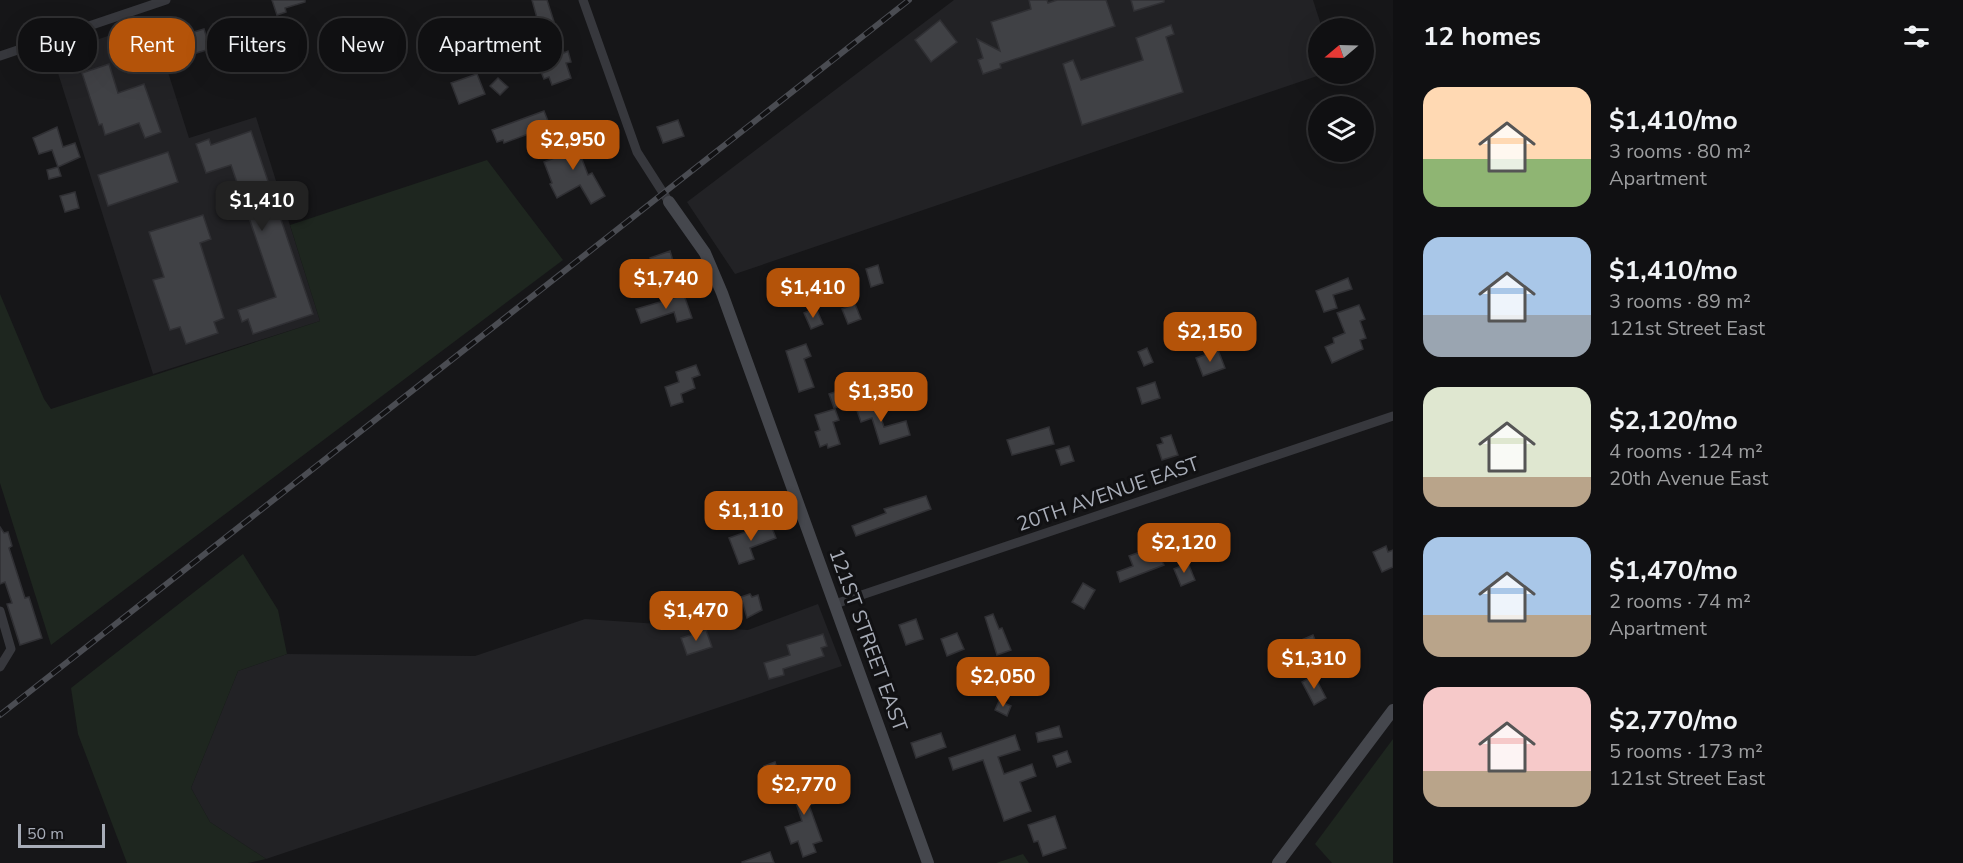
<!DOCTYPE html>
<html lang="en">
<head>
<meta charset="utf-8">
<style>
	body { margin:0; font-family:"Nunito Sans",sans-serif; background:#19191b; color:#f1f3f6; height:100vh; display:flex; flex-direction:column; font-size:22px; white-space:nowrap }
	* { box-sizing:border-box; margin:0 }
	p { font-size:20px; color:#9c9d9f }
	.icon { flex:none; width:33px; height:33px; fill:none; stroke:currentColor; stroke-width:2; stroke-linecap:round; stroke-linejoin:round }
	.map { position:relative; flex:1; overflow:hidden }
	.drawer { display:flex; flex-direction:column; background:#101012; width:570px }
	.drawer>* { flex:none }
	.top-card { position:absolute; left:18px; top:18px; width:570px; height:54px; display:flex; gap:12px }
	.needle { width:39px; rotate:251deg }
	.tools { position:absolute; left:1308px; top:18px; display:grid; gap:12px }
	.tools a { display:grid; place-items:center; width:66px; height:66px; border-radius:50%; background:#101012; box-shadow:0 6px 24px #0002,0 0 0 2px #303032; font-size:30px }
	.scale { position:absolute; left:18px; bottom:15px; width:87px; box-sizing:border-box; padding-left:6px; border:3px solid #a8adb8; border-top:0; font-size:16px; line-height:21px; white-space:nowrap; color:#a8adb8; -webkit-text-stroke:4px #111113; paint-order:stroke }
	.price { position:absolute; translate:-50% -51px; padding:0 14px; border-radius:12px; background:#b45309; color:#fff; font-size:20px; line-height:39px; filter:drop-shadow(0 2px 3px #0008) }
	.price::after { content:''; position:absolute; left:50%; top:36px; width:18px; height:14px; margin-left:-9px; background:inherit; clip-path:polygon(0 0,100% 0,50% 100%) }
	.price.current { background:#222; color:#fff }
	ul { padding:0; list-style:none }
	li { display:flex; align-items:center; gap:18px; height:150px; padding:0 30px }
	li span { display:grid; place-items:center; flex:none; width:168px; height:120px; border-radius:18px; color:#555 }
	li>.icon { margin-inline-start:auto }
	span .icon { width:72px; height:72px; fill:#fffc; stroke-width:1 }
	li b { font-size:26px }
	h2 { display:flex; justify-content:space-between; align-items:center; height:72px; padding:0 30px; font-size:26px }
	.chip { padding:0 21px; border-radius:24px; background:#101012; box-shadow:0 6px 24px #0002,0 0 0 2px #303032; font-size:21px; line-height:54px }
	.chip.current { background:#b45309; color:#fff }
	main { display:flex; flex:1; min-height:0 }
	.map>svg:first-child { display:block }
	.built { fill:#222225 }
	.green { fill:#1e261f }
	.building { fill:#404145; stroke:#303034; stroke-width:1.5 }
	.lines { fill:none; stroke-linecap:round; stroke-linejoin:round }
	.street { stroke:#37383d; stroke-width:9 }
	.secondary { stroke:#45474d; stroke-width:12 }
	.rail-casing { stroke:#4a4c52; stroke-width:6 }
	.rail { stroke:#111113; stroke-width:4; stroke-dasharray:11; stroke-linecap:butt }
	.labels { text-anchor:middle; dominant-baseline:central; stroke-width:6; stroke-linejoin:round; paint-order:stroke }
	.street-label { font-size:20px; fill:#a8adb8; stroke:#111113 }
</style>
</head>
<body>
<main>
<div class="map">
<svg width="1393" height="863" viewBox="0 0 1393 863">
	<rect width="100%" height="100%" fill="#161618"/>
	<g class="built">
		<polygon points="954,0 1313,0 1322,28 1318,28 1318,74 1323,74 735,274 687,202"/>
		<polygon points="152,22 189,138 256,117 320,321 153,374 52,54"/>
		<polygon points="818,604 842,666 266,859 210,822 191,788 238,671 287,654 475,656 585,619 748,630"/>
	</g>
	<g class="green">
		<polygon points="487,160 563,260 51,645 0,483 0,294 44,399 51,409 320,321 290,225"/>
		<polygon points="243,554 278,610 287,654 238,671 191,788 210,822 266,859 248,863 127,863 78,734 71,688"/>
		<polygon points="1393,739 1393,863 1332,863 1315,844"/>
		<polygon points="1023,854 1029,863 996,863"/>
	</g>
	<g class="building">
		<polygon points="272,0 305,0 305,2 285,8 286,12 277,15"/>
		<polygon points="532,0 547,0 564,53 568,51 571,62 566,63 571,78 552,85 549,77 544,79 539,67 546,65 539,46 535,48 528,29 539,25"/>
		<polygon points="1029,0 1047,0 1048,3 1057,0 1106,0 1115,26 1000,64 1001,68 983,74 978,60 983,58 977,39 1000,51 991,22 1031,9"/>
		<polygon points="1131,0 1164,0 1164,2 1134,11"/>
		<polygon points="518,19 523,31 505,37 500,26"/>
		<polygon points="940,20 957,42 931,62 915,40"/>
		<polygon points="1171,25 1174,34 1166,37 1183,92 1082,125 1063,64 1073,60 1081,80 1143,60 1136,38"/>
		<polygon points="204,29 210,49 193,54 187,34"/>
		<polygon points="352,32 359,52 335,60 328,40"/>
		<polygon points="109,64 118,93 144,84 161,132 145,138 139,123 105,135 102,124 99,125 82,73"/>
		<polygon points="477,74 485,94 459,104 451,83"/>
		<polygon points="498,78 508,87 500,95 490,86"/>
		<polygon points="544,111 550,126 504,143 503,140 497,142 492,130"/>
		<polygon points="678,120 684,136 663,143 657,127"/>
		<polygon points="57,127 63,147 75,143 80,157 58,167 52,150 39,154 33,138"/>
		<polygon points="251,131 313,314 253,334 248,319 242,322 238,310 276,297 231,165 206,173 196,144 209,139 211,145"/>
		<polygon points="579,131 587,151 580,154 588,175 592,173 605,196 591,204 580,185 557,198 550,184 552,183 544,162 562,155 560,151 567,148 563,137"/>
		<polygon points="168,152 178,182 108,206 98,175"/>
		<polygon points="58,167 61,176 49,179 47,170"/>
		<polygon points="75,192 79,208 65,212 60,196"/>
		<polygon points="203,215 211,239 200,243 224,318 214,322 218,333 186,344 180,327 170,330 153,280 164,277 149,232"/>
		<polygon points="670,251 677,274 658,280 650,258"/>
		<polygon points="878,265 883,283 871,287 866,269"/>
		<polygon points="1348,278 1352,289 1333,295 1337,308 1324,312 1316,291"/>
		<polygon points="684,295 692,318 677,322 674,312 641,323 636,309"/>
		<polygon points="855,304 861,319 848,324 842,309"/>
		<polygon points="1359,305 1365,319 1360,321 1366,338 1360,340 1363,349 1332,363 1325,347 1334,343 1333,338 1345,333 1337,313"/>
		<polygon points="816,308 823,324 811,329 804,313"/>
		<polygon points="806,344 811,356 804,359 814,387 799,392 786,351"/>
		<polygon points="1147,348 1153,362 1144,366 1138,352"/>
		<polygon points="1218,350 1225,368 1203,376 1196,358"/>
		<polygon points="696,365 700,375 692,378 695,388 681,394 683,402 671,406 665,387 679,382 676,372"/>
		<polygon points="1155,382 1160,398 1142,404 1137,388"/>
		<polygon points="847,388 852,402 834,408 829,394"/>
		<polygon points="874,398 884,427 906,421 910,435 880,444 872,418 861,422 855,405"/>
		<polygon points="835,409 839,420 833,422 840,444 828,448 827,444 820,447 815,432 820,430 815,415"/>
		<polygon points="1049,427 1054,444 1012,455 1007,440"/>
		<polygon points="1171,435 1178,455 1162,460 1157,445 1163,443 1161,438"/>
		<polygon points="1069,446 1074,461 1061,465 1056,450"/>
		<polygon points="926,496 931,509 856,536 852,526 886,513 884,509"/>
		<polygon points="770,523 776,538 750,548 754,559 739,564 729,538"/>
		<polygon points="0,527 4,533 8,532 12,546 9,548 25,598 29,597 42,638 20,645 7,604 12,603 5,582 0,584"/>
		<polygon points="1386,546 1388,552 1393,550 1393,567 1382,572 1373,552"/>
		<polygon points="1154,547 1164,565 1120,582 1117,572 1133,566 1129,556"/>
		<polygon points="1188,563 1195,580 1181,586 1174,569"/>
		<polygon points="1083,583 1095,590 1084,609 1072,602"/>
		<polygon points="750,594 752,597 758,595 762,610 747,618 741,597"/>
		<polygon points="993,614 999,629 1002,628 1011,650 997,655 985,617"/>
		<polygon points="916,619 923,639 906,645 899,625"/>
		<polygon points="706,630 712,647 687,655 681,638"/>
		<polygon points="957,633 964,649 947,656 941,639"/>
		<polygon points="823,634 827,646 821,648 824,656 783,669 784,675 769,679 764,663 790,655 787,645"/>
		<polygon points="1313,635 1318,647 1302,654 1297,642"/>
		<polygon points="1314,675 1326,698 1314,705 1302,682"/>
		<polygon points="999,701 1011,706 1007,716 995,710"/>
		<polygon points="1059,726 1062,737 1038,742 1036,733"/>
		<polygon points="941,733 946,747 916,758 911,743"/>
		<polygon points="1015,735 1020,750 998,757 1004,774 1032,764 1036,776 1020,782 1031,811 1004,821 983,760 953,770 949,758"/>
		<polygon points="1067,751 1071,762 1057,767 1053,756"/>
		<polygon points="775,762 781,780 767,785 764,766"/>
		<polygon points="807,775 813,793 817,792 820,802 809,805 822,841 813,844 816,852 803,857 798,841 791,844 785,827 802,821 793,794 789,795 785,781"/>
		<polygon points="1055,816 1066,848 1043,856 1038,841 1034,842 1028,825"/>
		<polygon points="770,852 774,863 743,863 742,862"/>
	</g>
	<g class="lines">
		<g class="street">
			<polyline points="583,0 637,152 669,202"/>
			<polyline points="0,56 166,0"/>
			<polyline points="835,604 1393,416"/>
			<polyline points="0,611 11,649 0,667"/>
		</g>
		<g class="secondary">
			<polyline points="669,202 705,253 722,293 928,863"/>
			<polyline points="1278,863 1393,710"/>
		</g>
		<g class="rail-casing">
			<polyline id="rail" points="0,715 909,0"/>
		</g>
		<use href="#rail" class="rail"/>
	</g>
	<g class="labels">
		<g class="street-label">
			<text transform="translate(1108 494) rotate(-19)">20TH AVENUE EAST</text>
			<text transform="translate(868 640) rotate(70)">121ST STREET EAST</text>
		</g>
	</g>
</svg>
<div class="tools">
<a><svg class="needle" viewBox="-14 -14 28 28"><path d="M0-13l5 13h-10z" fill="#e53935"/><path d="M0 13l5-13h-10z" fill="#9c9d9f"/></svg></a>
<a><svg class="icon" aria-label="layers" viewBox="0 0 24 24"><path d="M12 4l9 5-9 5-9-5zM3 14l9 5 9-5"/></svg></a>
</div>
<div class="scale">50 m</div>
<b class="price" style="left:573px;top:171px">$2,950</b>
<b class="price current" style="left:262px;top:232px">$1,410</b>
<b class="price" style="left:666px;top:310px">$1,740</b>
<b class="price" style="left:813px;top:319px">$1,410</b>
<b class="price" style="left:1210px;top:363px">$2,150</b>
<b class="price" style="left:881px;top:423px">$1,350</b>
<b class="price" style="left:751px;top:542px">$1,110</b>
<b class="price" style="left:1184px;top:574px">$2,120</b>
<b class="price" style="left:696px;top:642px">$1,470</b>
<b class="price" style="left:1314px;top:690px">$1,310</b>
<b class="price" style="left:1003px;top:708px">$2,050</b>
<b class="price" style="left:804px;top:816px">$2,770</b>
<div class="top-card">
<a class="chip">Buy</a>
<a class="chip current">Rent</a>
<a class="chip">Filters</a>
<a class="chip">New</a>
<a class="chip">Apartment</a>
</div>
</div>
<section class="drawer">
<h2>12 homes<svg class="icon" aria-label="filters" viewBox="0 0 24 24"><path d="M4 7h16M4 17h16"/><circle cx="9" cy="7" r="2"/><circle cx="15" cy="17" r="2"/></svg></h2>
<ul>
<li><span style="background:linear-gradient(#ffd9b3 60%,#8fb573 0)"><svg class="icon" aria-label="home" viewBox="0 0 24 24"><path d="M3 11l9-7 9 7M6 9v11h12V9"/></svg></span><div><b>$1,410/mo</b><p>3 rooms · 80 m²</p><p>Apartment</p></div></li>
<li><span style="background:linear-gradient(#a9c7e8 65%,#9aa5b1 0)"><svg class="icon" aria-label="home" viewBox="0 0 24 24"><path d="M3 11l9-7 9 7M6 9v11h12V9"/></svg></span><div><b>$1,410/mo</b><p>3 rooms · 89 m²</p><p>121st Street East</p></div></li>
<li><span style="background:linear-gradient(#dfe7d0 75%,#b9a48a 0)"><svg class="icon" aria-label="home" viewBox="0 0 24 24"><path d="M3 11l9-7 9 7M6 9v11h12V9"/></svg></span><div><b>$2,120/mo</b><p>4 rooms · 124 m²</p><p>20th Avenue East</p></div></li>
<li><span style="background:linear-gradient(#a9c7e8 65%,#b9a48a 0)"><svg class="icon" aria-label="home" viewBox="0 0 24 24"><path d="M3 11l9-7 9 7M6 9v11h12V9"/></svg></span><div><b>$1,470/mo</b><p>2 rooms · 74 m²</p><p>Apartment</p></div></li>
<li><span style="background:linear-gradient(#f6c9c9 70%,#b9a48a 0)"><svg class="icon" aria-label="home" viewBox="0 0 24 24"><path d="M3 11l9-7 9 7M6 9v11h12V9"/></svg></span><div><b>$2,770/mo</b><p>5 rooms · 173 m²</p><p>121st Street East</p></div></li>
</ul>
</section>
</main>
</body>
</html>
